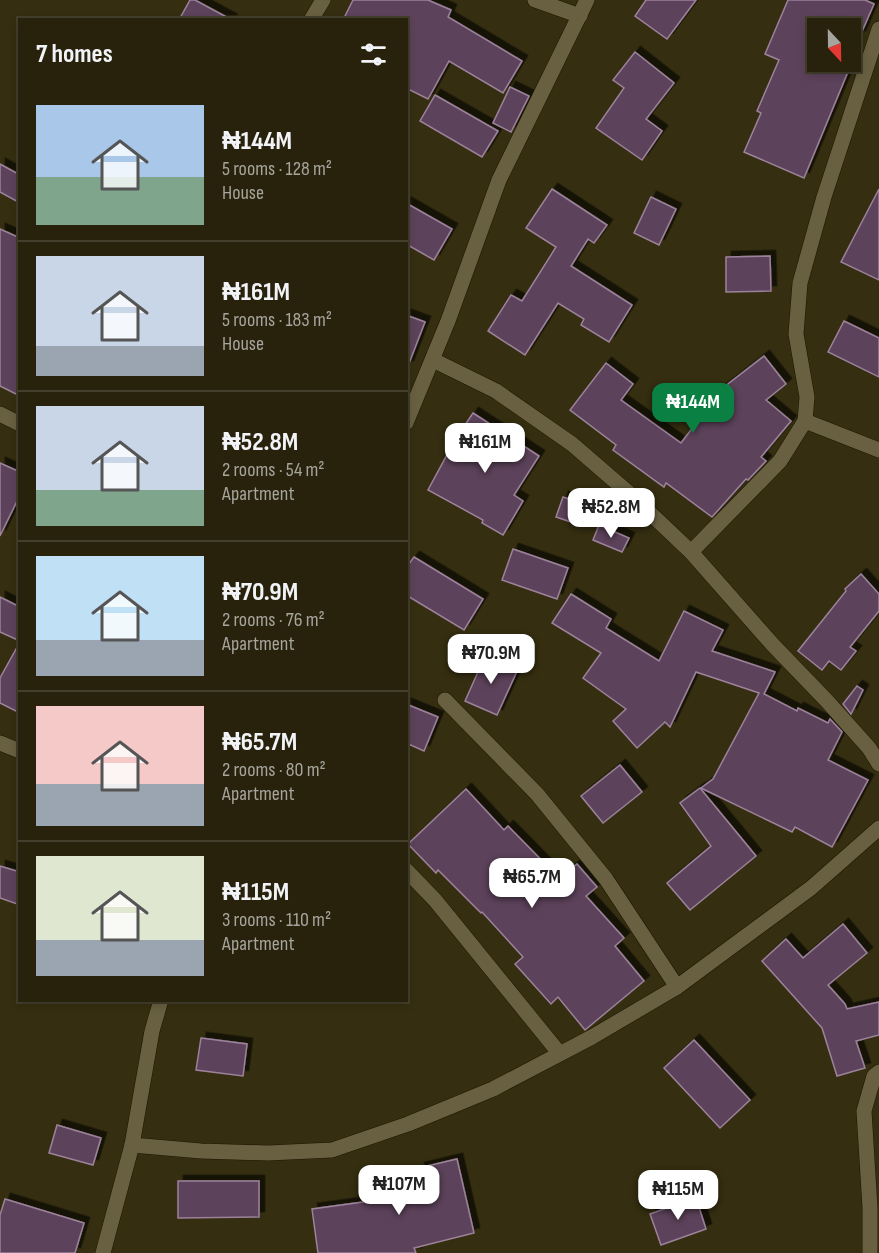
<!DOCTYPE html>
<html lang="en">
<head>
<meta charset="utf-8">
<style>
	body { margin:0; font-family:"Sofia Sans Condensed",sans-serif; background:#302a15; color:#f1f3f6; height:100vh; display:flex; flex-direction:column; font-size:22px; white-space:nowrap }
	* { box-sizing:border-box; margin:0 }
	p { font-size:20px; color:#a5a49d }
	.icon { flex:none; width:33px; height:33px; fill:none; stroke:currentColor; stroke-width:2; stroke-linecap:round; stroke-linejoin:round }
	.map { position:relative; flex:1; overflow:hidden }
	.details { position:absolute; left:18px; top:18px; width:390px; height:984px; display:flex; flex-direction:column; background:#28220c; border-radius:0px; box-shadow:0 3px 9px #0003,0 0 0 2px #443f2d }
	.details>* { flex:none }
	.needle { width:39px; rotate:158deg }
	.controls { position:absolute; left:807px; top:18px; display:grid; gap:12px }
	.controls a { display:grid; place-items:center; width:54px; height:54px; border-radius:0px; background:#28220c; box-shadow:0 3px 9px #0003,0 0 0 2px #443f2d; font-size:30px }
	.price { position:absolute; translate:-50% -51px; padding:0 14px; border-radius:12px; background:#fff; color:#222; font-size:20px; line-height:39px; filter:drop-shadow(0 2px 3px #0008) }
	.price::after { content:''; position:absolute; left:50%; top:36px; width:18px; height:14px; margin-left:-9px; background:inherit; clip-path:polygon(0 0,100% 0,50% 100%) }
	.price.on { background:#0b8043; color:#fff }
	ul { padding:0; list-style:none }
	li { display:flex; align-items:center; gap:18px; height:150px; padding:0 18px }
	li+li { border-top:2px solid #443f2d }
	li span { display:grid; place-items:center; flex:none; width:168px; height:120px; border-radius:0px; color:#555 }
	li>.icon { margin-inline-start:auto }
	span .icon { width:72px; height:72px; fill:#fffc; stroke-width:1 }
	li b { font-size:26px }
	h2 { display:flex; justify-content:space-between; align-items:center; height:72px; padding:0 18px; font-size:26px }
	.map>svg:first-child { display:block }
	.building { fill:#5b435a; stroke:#9c829b; stroke-width:1.5; filter:url(#shadow) }
	.lines { fill:none; stroke-linecap:round; stroke-linejoin:round }
	.street-casing { stroke:#1d1600; stroke-width:16 }
	.street { stroke:#686041; stroke-width:15 }
</style>
</head>
<body>
<div class="map">
<svg width="879" height="1253" viewBox="0 0 879 1253">
	<defs>
		<filter id="shadow"><feDropShadow dx="5.5" dy="-5.5" stdDeviation="0" flood-color="#0009"/></filter>
	</defs>
	<rect width="100%" height="100%" fill="#352e10"/>
	<g class="building">
		<polygon points="190,0 195,0 232,20 179,20"/>
		<polygon points="353,0 428,0 451,10 448,17 522,61 503,93 449,61 428,99 406,88 406,20 343,20"/>
		<polygon points="646,0 696,0 667,39 635,16"/>
		<polygon points="788,0 865,0 874,4 860,36 850,33 850,28 840,28 818,19 818,62 852,62 804,178 744,152 761,113 757,111 779,60 765,54"/>
		<polygon points="635,52 674,83 646,119 662,131 642,160 596,128 624,88 613,80"/>
		<polygon points="510,87 529,96 511,132 493,123"/>
		<polygon points="435,95 498,131 482,157 420,121"/>
		<polygon points="0,164 20,175 20,203 0,192"/>
		<polygon points="552,189 607,225 594,243 588,239 571,266 632,305 609,342 581,325 584,319 558,303 525,355 488,331 511,295 522,301 556,247 526,228"/>
		<polygon points="879,189 879,280 841,262"/>
		<polygon points="651,197 676,209 659,245 634,233"/>
		<polygon points="406,203 452,229 434,260 406,244"/>
		<polygon points="0,229 20,238 20,396 0,386"/>
		<polygon points="770,256 771,291 726,292 726,257"/>
		<polygon points="406,315 425,322 408,366 406,366"/>
		<polygon points="844,321 879,338 879,377 828,352"/>
		<polygon points="764,356 786,384 766,400 791,421 761,457 766,461 748,480 746,479 712,517 666,483 664,487 613,450 616,445 570,410 606,363 633,384 621,400 681,443 710,405 706,401"/>
		<polygon points="473,413 539,456 514,495 523,501 503,535 482,523 483,520 428,490 455,440"/>
		<polygon points="0,463 20,472 20,495 0,536"/>
		<polygon points="563,497 578,502 571,522 556,517"/>
		<polygon points="599,525 629,538 622,552 593,540"/>
		<polygon points="513,549 568,568 557,599 502,580"/>
		<polygon points="414,557 483,599 464,630 406,595 406,568"/>
		<polygon points="861,574 879,594 879,611 850,647 856,651 841,670 829,661 822,670 798,651 846,591 845,589"/>
		<polygon points="571,594 611,619 606,628 659,661 684,611 723,630 712,651 775,672 764,694 797,711 798,708 828,723 830,719 842,732 828,760 868,780 832,847 795,827 792,832 701,788 713,779 759,693 696,672 670,727 665,722 637,748 613,721 626,709 583,678 601,653 552,623"/>
		<polygon points="0,597 20,607 20,641 0,632"/>
		<polygon points="20,642 20,713 0,703 0,678"/>
		<polygon points="486,654 518,669 497,715 465,701"/>
		<polygon points="857,686 863,690 851,714 843,704"/>
		<polygon points="406,704 438,717 424,751 406,743"/>
		<polygon points="620,765 642,792 603,823 581,796"/>
		<polygon points="700,788 756,856 690,910 667,883 711,846 680,803"/>
		<polygon points="466,789 504,830 508,826 559,878 577,864 597,887 586,896 624,938 615,946 644,981 585,1030 558,997 551,1004 515,964 523,957 482,912 481,913 438,870 436,873 408,844"/>
		<polygon points="0,866 20,872 20,905 0,898"/>
		<polygon points="843,924 867,953 828,985 845,1004 847,1009 879,1002 879,1035 856,1041 865,1068 837,1076 822,1028 762,961 786,939 803,958"/>
		<polygon points="201,1038 247,1044 243,1076 196,1070"/>
		<polygon points="694,1040 750,1100 720,1128 664,1068"/>
		<polygon points="57,1125 101,1138 93,1165 49,1153"/>
		<polygon points="457,1159 474,1233 414,1248 416,1253 318,1253 312,1209 363,1202 361,1194 422,1177 419,1168"/>
		<polygon points="178,1181 259,1181 259,1217 178,1218"/>
		<polygon points="696,1198 706,1229 661,1245 650,1214"/>
		<polygon points="5,1199 84,1223 75,1253 0,1253 0,1215"/>
	</g>
	<g class="lines">
		<g class="street-casing">
			<g id="street">
				<polyline points="535,0 580,16"/>
				<polyline points="311,20 323,0"/>
				<polyline points="433,360 496,391 572,444 631,495 691,552 773,645 827,701 869,748 879,764"/>
				<polyline points="0,414 20,424"/>
				<polyline points="805,421 879,450"/>
				<polyline points="406,423 448,321 499,180 587,0"/>
				<polyline points="691,552 780,461 805,421 807,397 796,334 800,283 824,197 879,29"/>
				<polyline points="445,700 537,794 606,879 677,987"/>
				<polyline points="0,743 20,751"/>
				<polyline points="406,870 435,900 560,1054"/>
				<polyline points="132,1145 201,1151 268,1153 332,1150 408,1124 493,1089 592,1037 677,987 811,888 879,828"/>
				<polyline points="103,1253 132,1145 152,1031 161,1000"/>
				<polyline points="870,1253 870,1208 864,1111 874,1076 879,1072"/>
			</g>
		</g>
		<use href="#street" class="street"/>
	</g>
</svg>
<div class="controls">
<a><svg class="needle" viewBox="-14 -14 28 28"><path d="M0-13l5 13h-10z" fill="#e53935"/><path d="M0 13l5-13h-10z" fill="#a5a49d"/></svg></a>
</div>
<b class="price on" style="left:693px;top:434px">₦144M</b>
<b class="price" style="left:485px;top:474px">₦161M</b>
<b class="price" style="left:611px;top:539px">₦52.8M</b>
<b class="price" style="left:491px;top:685px">₦70.9M</b>
<b class="price" style="left:532px;top:909px">₦65.7M</b>
<b class="price" style="left:399px;top:1216px">₦107M</b>
<b class="price" style="left:678px;top:1221px">₦115M</b>
<section class="details">
<h2>7 homes<svg class="icon" aria-label="filters" viewBox="0 0 24 24"><path d="M4 7h16M4 17h16"/><circle cx="9" cy="7" r="2"/><circle cx="15" cy="17" r="2"/></svg></h2>
<ul>
<li><span style="background:linear-gradient(#a9c7e8 60%,#7fa58c 0)"><svg class="icon" aria-label="home" viewBox="0 0 24 24"><path d="M3 11l9-7 9 7M6 9v11h12V9"/></svg></span><div><b>₦144M</b><p>5 rooms · 128 m²</p><p>House</p></div></li>
<li><span style="background:linear-gradient(#c9d6e8 75%,#9aa5b1 0)"><svg class="icon" aria-label="home" viewBox="0 0 24 24"><path d="M3 11l9-7 9 7M6 9v11h12V9"/></svg></span><div><b>₦161M</b><p>5 rooms · 183 m²</p><p>House</p></div></li>
<li><span style="background:linear-gradient(#c9d6e8 70%,#7fa58c 0)"><svg class="icon" aria-label="home" viewBox="0 0 24 24"><path d="M3 11l9-7 9 7M6 9v11h12V9"/></svg></span><div><b>₦52.8M</b><p>2 rooms · 54 m²</p><p>Apartment</p></div></li>
<li><span style="background:linear-gradient(#bfe0f5 70%,#9aa5b1 0)"><svg class="icon" aria-label="home" viewBox="0 0 24 24"><path d="M3 11l9-7 9 7M6 9v11h12V9"/></svg></span><div><b>₦70.9M</b><p>2 rooms · 76 m²</p><p>Apartment</p></div></li>
<li><span style="background:linear-gradient(#f6c9c9 65%,#9aa5b1 0)"><svg class="icon" aria-label="home" viewBox="0 0 24 24"><path d="M3 11l9-7 9 7M6 9v11h12V9"/></svg></span><div><b>₦65.7M</b><p>2 rooms · 80 m²</p><p>Apartment</p></div></li>
<li><span style="background:linear-gradient(#dfe7d0 70%,#9aa5b1 0)"><svg class="icon" aria-label="home" viewBox="0 0 24 24"><path d="M3 11l9-7 9 7M6 9v11h12V9"/></svg></span><div><b>₦115M</b><p>3 rooms · 110 m²</p><p>Apartment</p></div></li>
</ul>
</section>
</div>
</body>
</html>
